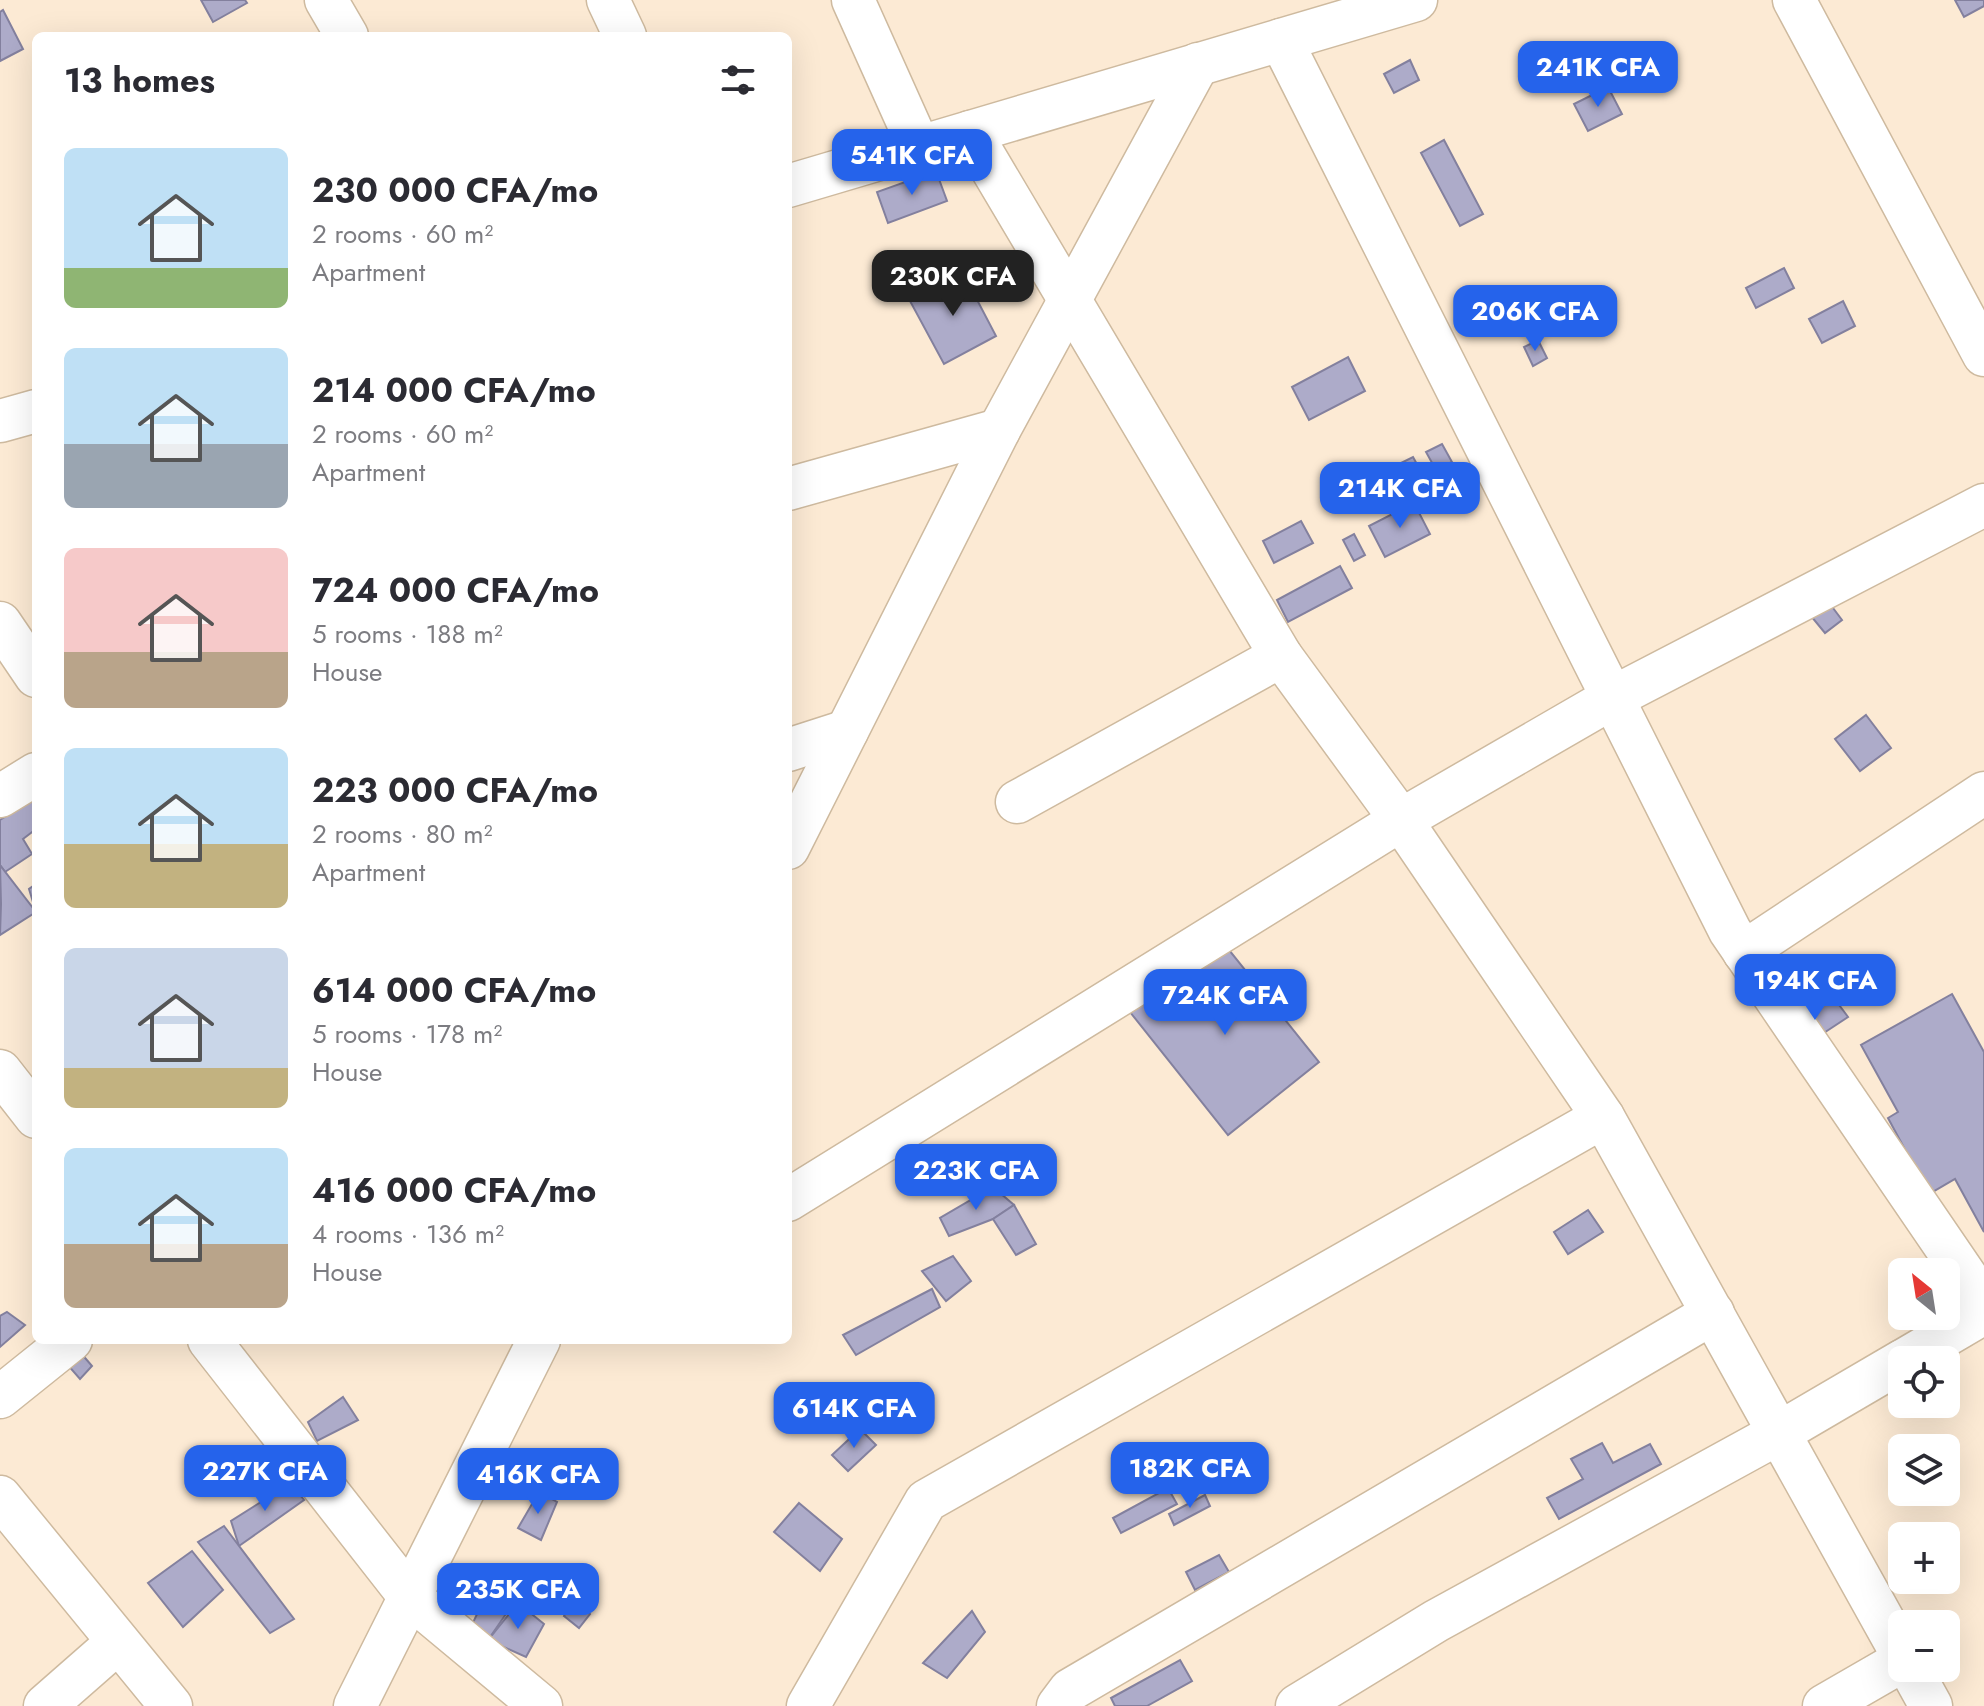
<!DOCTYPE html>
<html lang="en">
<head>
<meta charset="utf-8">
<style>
	body { margin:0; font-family:Jost,sans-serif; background:#f7f7f7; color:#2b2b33; height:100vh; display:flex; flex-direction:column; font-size:30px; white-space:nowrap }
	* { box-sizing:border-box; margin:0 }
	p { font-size:26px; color:#7c7c81 }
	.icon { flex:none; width:44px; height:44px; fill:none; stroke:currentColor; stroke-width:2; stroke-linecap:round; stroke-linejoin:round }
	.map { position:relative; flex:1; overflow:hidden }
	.side { position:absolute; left:32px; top:32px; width:760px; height:1312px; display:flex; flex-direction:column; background:#fff; border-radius:12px; box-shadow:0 8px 32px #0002 }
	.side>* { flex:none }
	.needle { width:52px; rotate:330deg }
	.buttons { position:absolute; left:1888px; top:1258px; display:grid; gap:16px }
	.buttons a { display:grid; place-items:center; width:72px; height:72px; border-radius:12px; background:#fff; box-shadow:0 8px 32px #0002; font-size:40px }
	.price { position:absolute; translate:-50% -68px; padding:0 18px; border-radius:16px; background:#2563eb; color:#fff; font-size:26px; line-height:52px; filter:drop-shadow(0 2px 4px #0008) }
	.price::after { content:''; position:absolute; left:50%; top:48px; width:24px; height:18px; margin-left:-12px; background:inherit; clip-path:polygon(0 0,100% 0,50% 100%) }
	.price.on { background:#222; color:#fff }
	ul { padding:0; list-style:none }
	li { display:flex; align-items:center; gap:24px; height:200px; padding:0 32px }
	li span { display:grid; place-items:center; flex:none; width:224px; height:160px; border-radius:12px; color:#555 }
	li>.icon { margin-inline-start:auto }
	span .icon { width:96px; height:96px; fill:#fffc; stroke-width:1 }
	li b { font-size:34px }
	h2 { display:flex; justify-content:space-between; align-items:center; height:96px; padding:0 32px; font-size:34px }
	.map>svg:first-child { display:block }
	.building { fill:#adabc9; stroke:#83809e; stroke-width:2 }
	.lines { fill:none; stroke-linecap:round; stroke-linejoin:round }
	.minor-casing { stroke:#ceba9f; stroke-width:45 }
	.minor { stroke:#fff; stroke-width:42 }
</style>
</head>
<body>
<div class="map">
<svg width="1984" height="1706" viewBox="0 0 1984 1706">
	<rect width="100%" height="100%" fill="#fcead4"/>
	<g class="building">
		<polygon points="201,0 245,0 247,3 213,22"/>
		<polygon points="1955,0 1984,0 1984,6 1964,17"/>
		<polygon points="3,10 23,49 0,61 0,12"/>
		<polygon points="1410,60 1419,80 1394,93 1384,74"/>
		<polygon points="1608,87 1622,114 1588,131 1574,104"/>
		<polygon points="1444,140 1483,214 1460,226 1421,153"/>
		<polygon points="936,171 947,201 888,223 877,192"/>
		<polygon points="1784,268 1794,288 1756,308 1746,288"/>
		<polygon points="963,273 996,336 944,364 910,301"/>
		<polygon points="1843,301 1855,326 1822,343 1809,319"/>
		<polygon points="1538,340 1547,358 1533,366 1524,347"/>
		<polygon points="1348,357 1365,391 1309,420 1292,387"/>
		<polygon points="1442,444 1452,462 1436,470 1426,452"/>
		<polygon points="1413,457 1424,477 1411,484 1401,463"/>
		<polygon points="1414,503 1430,534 1385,557 1369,526"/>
		<polygon points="1301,521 1313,543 1274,563 1263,541"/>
		<polygon points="1354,534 1365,555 1354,561 1343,540"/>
		<polygon points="1340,566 1352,588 1288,622 1277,600"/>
		<polygon points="1824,596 1842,620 1825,633 1806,610"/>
		<polygon points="1866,715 1891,748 1860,771 1835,739"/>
		<polygon points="36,797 36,829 23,839 32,854 5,872 0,865 0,820"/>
		<polygon points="0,865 36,912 0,935 1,904"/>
		<polygon points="36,884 36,912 29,889"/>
		<polygon points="1221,940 1319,1062 1228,1135 1130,1012"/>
		<polygon points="1831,994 1848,1017 1798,1050 1782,1027"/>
		<polygon points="1952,994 1984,1052 1984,1232 1955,1179 1929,1194 1888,1118 1898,1112 1861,1045"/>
		<polygon points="993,1187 1014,1205 993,1219 949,1236 940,1218"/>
		<polygon points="1014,1205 1036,1244 1016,1255 993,1219"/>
		<polygon points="1588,1210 1603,1232 1568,1254 1554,1232"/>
		<polygon points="953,1256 971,1281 946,1301 922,1271"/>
		<polygon points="932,1289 940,1307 856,1355 843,1335"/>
		<polygon points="7,1312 25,1325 0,1347 0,1316"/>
		<polygon points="80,1352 92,1366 80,1379 66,1363"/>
		<polygon points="343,1397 358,1420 317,1441 308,1422"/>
		<polygon points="860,1429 876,1445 848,1471 832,1455"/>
		<polygon points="1602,1443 1613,1463 1650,1444 1661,1464 1559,1519 1547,1498 1583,1479 1571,1459"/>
		<polygon points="291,1483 304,1500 239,1546 231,1521"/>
		<polygon points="1168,1488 1177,1504 1121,1533 1113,1518"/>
		<polygon points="539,1492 557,1502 541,1540 518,1528"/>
		<polygon points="1205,1495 1210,1506 1174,1525 1169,1514"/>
		<polygon points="799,1503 842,1539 820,1571 774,1532"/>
		<polygon points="224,1526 294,1619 270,1633 198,1542"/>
		<polygon points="192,1551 223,1590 183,1627 148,1583"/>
		<polygon points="1219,1555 1229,1572 1195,1590 1186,1572"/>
		<polygon points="487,1593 508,1611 488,1640 469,1631"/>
		<polygon points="575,1598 590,1614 579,1628 564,1616"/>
		<polygon points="518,1603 544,1624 526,1657 488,1640"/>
		<polygon points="972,1611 985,1632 947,1678 923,1663"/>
		<polygon points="1180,1660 1192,1681 1147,1706 1115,1706 1111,1698"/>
	</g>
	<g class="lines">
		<g class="minor-casing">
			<g id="minor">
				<polyline points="326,0 347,36"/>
				<polyline points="608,0 625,36"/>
				<polyline points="853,0 919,147"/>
				<polyline points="1794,0 1984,355"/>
				<polyline points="1281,40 1730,931 1984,1303"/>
				<polyline points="970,132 1281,656 1401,820 1603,1117 1902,1654"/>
				<polyline points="788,186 1416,0"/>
				<polyline points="0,421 36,411"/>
				<polyline points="788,489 999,430"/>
				<polyline points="0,623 36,676"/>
				<polyline points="788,750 847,731"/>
				<polyline points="0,796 36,774"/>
				<polyline points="1017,802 1281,656"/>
				<polyline points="788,848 999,430 1198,64"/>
				<polyline points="1744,952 1984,793"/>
				<polyline points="0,1071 36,1117"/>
				<polyline points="788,1200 1401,820 1612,698 1984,505"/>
				<polyline points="209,1340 410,1597 541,1706"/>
				<polyline points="1904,1360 1984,1313"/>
				<polyline points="0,1397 71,1340"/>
				<polyline points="0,1497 171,1706"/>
				<polyline points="1910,1668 1931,1706"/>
				<polyline points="45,1706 118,1642"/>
				<polyline points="355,1706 539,1340"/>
				<polyline points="808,1706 926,1501 1603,1117"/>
				<polyline points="1058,1706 1070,1690 1713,1313"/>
				<polyline points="1297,1706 1436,1621 1779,1433 1902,1361"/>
				<polyline points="1824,1706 1902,1661"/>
			</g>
		</g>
		<use href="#minor" class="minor"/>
	</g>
</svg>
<div class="buttons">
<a><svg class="needle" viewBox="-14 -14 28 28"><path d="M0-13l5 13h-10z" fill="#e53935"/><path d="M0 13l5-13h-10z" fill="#7c7c81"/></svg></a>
<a><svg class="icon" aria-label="locate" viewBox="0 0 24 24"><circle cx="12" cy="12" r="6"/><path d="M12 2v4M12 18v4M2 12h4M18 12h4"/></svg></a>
<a><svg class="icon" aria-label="layers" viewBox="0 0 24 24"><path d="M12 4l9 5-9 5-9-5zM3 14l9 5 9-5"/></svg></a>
<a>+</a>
<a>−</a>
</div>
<b class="price" style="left:1598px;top:109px">241K CFA</b>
<b class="price" style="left:912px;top:197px">541K CFA</b>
<b class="price on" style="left:953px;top:318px">230K CFA</b>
<b class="price" style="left:1535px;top:353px">206K CFA</b>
<b class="price" style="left:1400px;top:530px">214K CFA</b>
<b class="price" style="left:1815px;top:1022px">194K CFA</b>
<b class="price" style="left:1225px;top:1037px">724K CFA</b>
<b class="price" style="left:976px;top:1212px">223K CFA</b>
<b class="price" style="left:854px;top:1450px">614K CFA</b>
<b class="price" style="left:1190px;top:1510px">182K CFA</b>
<b class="price" style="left:265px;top:1513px">227K CFA</b>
<b class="price" style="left:538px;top:1516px">416K CFA</b>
<b class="price" style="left:518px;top:1631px">235K CFA</b>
<section class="side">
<h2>13 homes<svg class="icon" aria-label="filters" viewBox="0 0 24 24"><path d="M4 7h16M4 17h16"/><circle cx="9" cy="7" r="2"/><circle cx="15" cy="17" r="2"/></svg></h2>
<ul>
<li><span style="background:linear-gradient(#bfe0f5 75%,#8fb573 0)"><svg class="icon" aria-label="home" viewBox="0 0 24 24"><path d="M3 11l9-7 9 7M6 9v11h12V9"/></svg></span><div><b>230 000 CFA/mo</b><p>2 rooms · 60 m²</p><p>Apartment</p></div></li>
<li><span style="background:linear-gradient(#bfe0f5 60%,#9aa5b1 0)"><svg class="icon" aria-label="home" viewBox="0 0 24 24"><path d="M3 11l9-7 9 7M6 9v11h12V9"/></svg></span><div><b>214 000 CFA/mo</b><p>2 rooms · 60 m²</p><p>Apartment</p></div></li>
<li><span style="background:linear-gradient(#f6c9c9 65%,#b9a48a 0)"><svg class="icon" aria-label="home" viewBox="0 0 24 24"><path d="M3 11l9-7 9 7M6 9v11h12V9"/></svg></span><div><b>724 000 CFA/mo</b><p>5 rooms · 188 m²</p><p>House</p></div></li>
<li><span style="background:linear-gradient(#bfe0f5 60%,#c2b280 0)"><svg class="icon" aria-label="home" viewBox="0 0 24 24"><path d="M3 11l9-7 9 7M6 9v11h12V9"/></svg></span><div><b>223 000 CFA/mo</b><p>2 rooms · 80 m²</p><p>Apartment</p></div></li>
<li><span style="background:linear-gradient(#c9d6e8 75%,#c2b280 0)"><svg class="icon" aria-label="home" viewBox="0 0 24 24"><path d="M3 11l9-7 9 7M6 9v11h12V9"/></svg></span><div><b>614 000 CFA/mo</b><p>5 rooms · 178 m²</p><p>House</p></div></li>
<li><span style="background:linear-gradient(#bfe0f5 60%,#b9a48a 0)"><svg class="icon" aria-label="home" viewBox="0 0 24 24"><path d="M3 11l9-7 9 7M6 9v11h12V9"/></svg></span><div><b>416 000 CFA/mo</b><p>4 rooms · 136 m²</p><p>House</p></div></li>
</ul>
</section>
</div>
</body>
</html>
